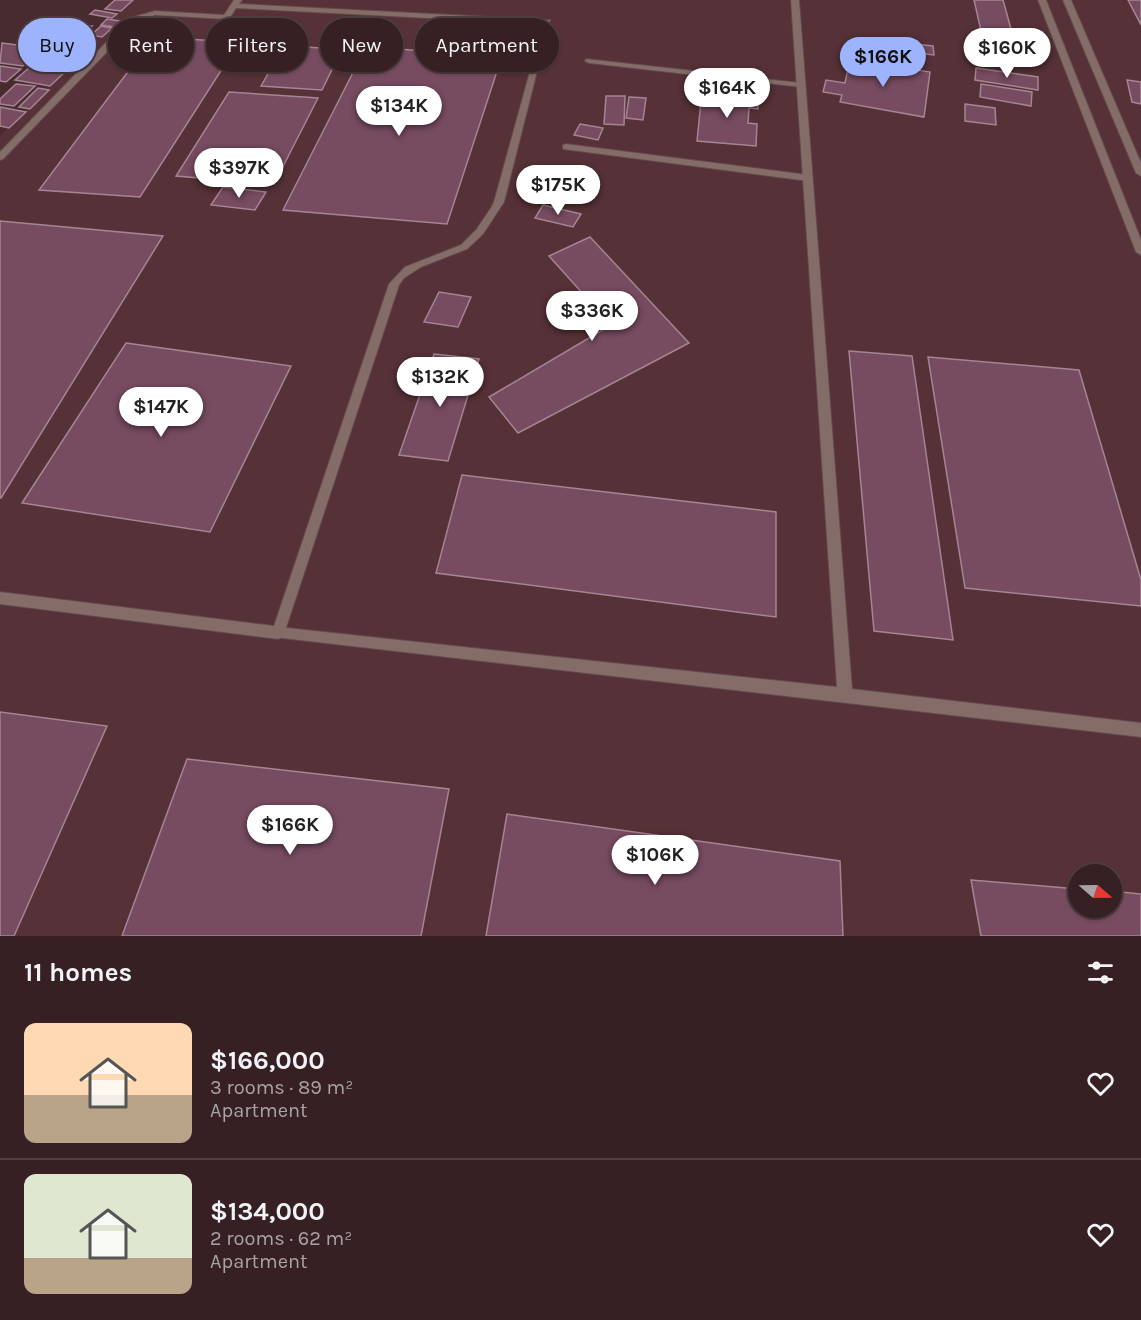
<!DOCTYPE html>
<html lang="en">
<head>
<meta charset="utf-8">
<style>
	body { margin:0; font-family:Karla,sans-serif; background:#3d282b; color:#f1f3f6; height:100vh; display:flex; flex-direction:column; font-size:22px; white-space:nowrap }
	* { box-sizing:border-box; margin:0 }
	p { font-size:20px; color:#aaa3a6 }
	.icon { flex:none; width:33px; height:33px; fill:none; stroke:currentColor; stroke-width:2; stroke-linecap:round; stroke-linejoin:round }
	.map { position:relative; height:936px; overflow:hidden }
	.drawer { display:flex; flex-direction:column; background:#362023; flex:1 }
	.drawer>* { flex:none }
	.guide { position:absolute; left:18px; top:18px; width:600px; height:54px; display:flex; gap:12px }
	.needle { width:39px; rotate:110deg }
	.controls { position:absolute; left:1068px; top:864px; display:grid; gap:12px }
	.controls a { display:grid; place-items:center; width:54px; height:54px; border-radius:50%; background:#362023; box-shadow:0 2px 4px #0004,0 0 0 2px #503e41; font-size:30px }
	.price { position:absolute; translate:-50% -51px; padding:0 14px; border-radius:21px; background:#fff; color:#222; font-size:20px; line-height:39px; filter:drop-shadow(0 2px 3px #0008) }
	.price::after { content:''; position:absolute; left:50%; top:36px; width:18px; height:14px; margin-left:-9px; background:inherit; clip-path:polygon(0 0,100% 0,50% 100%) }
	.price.on { background:#9eb3fd; color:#111 }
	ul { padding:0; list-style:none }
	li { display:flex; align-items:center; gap:18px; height:150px; padding:0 24px }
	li+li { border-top:2px solid #503e41 }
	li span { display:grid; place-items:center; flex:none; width:168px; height:120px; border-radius:12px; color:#555 }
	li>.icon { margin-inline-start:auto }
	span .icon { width:72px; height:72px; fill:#fffc; stroke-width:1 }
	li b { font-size:26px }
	h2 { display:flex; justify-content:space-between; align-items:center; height:72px; padding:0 24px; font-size:26px }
	.pill { padding:0 21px; border-radius:27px; background:#362023; box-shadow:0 2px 4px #0004,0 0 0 2px #503e41; font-size:21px; line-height:54px }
	.pill.on { background:#9eb3fd; color:#111 }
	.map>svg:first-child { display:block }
	.built { fill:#563137; fill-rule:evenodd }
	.building { fill:#774b60; stroke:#a58593; stroke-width:1.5 }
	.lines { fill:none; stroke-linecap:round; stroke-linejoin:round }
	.lane-casing { stroke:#64494d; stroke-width:2 }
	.street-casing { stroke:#64494d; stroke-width:2 }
	.lane { fill:#846d69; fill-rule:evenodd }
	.street { fill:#846d69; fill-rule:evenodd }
</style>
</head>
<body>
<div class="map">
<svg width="1141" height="936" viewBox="0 0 1141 936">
	<rect width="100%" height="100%" fill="#482b2f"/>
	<path class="built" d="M131,0h1010v936h-1141v-800zM1078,874h34v34h-34z"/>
	<g class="building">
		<polygon points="115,0 133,0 121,11 105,9"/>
		<polygon points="974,0 1003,0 1016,47 984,44"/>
		<polygon points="1128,0 1141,0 1141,25"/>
		<polygon points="95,10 117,14 112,18 90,14"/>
		<polygon points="107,19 120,21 114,27 101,25"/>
		<polygon points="44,22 67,25 43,47 20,43"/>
		<polygon points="74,24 92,26 68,50 49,47"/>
		<polygon points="101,26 112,28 102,37 91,35"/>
		<polygon points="154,37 250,43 242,55 231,55 140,197 39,190"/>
		<polygon points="875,40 933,46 934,55 875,49"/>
		<polygon points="84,41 93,43 83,51 74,50"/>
		<polygon points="2,43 42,48 23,66 0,63"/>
		<polygon points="284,46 342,49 322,90 261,86"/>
		<polygon points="366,47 502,56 447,224 283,210"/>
		<polygon points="46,49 83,55 69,68 32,62"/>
		<polygon points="983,49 1017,52 1020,66 985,63"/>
		<polygon points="850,59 930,72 924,117 840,102 842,95 823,92 826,80 845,83"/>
		<polygon points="0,66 21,69 6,82 0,81"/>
		<polygon points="30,67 64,73 50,86 15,80"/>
		<polygon points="976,68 1038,77 1038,90 975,80"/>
		<polygon points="1127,80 1141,82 1141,104 1132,102"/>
		<polygon points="16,84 35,86 14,106 0,104 0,99"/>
		<polygon points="981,84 1032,92 1031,106 980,97"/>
		<polygon points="38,88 49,90 30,109 19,107"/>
		<polygon points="229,92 318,98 274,184 176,176"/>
		<polygon points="702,92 758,97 758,109 749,108 748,123 757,124 756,146 697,141"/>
		<polygon points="606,96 625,96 624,125 604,124"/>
		<polygon points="629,97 646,98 643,120 626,118"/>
		<polygon points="965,104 995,108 996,125 965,121"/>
		<polygon points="0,107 26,112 9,128 0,126"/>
		<polygon points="580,124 603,128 598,140 574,135"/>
		<polygon points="223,187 266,192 255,210 211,205"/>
		<polygon points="543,205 581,214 573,227 535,218"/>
		<polygon points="0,221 163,236 1,498 0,498"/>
		<polygon points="590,237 689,343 518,433 489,397 611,325 549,256"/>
		<polygon points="439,292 471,297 458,327 424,322"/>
		<polygon points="126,343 291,366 210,532 22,503"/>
		<polygon points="849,351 912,356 953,640 874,631"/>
		<polygon points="434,354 479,359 448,461 399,455"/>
		<polygon points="928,357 1079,370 1141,580 1141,606 965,588"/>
		<polygon points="462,475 776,512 776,617 436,573"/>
		<polygon points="0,712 107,726 14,936 0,936"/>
		<polygon points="187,759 449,789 421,936 122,936"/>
		<polygon points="507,814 840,861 843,936 486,936"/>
		<polygon points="971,880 1078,889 1078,908 1112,908 1112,891 1141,894 1141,936 981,936"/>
	</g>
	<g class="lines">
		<g class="lane-casing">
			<g id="lane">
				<polygon points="234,0 242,0 239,4 550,20 504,202 500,208 483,234 467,249 421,267 404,278 399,285 283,637 278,639 0,604 0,592 274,626 389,284 405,267 461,245 476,230 491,208 494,202 543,24 236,8 229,19 226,19 155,15 136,22 3,159 0,160 0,152 130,18 155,11 224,15"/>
				<polygon points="586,59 801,83 805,85 801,87 589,63 585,61"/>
				<polygon points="566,144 808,175 813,178 808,181 563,149 563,145"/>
			</g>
		</g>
		<g class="street-casing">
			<g id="street">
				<polygon points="791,0 799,0 852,689 1141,723 1141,737 273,637 271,633 273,629 278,627 837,687"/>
				<polygon points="1038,0 1046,0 1141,240 1141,255 1136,252"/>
				<polygon points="1063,0 1071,0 1141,163 1141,176 1136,173"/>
			</g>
		</g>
		<use href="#lane" class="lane"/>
		<use href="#street" class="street"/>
	</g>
</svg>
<div class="controls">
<a><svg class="needle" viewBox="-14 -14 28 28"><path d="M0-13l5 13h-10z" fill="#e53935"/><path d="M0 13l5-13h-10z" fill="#aaa3a6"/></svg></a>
</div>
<b class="price" style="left:1007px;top:79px">$160K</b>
<b class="price on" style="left:883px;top:88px">$166K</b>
<b class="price" style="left:727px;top:119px">$164K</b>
<b class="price" style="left:399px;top:137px">$134K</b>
<b class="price" style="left:239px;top:199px">$397K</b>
<b class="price" style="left:558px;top:216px">$175K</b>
<b class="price" style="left:592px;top:342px">$336K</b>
<b class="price" style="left:440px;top:408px">$132K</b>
<b class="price" style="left:161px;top:438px">$147K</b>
<b class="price" style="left:290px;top:856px">$166K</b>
<b class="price" style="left:655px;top:886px">$106K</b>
<div class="guide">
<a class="pill on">Buy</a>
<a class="pill">Rent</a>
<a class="pill">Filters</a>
<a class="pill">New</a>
<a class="pill">Apartment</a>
</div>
</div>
<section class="drawer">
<h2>11 homes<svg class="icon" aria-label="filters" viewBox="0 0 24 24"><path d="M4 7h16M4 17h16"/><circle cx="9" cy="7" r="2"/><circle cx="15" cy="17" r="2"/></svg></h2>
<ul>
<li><span style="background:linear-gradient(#ffd9b3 60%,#b9a48a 0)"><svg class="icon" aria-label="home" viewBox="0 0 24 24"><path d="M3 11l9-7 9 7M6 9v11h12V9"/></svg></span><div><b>$166,000</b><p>3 rooms · 89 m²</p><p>Apartment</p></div><svg class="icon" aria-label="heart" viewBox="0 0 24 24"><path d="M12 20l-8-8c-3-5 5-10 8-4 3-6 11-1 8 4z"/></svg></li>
<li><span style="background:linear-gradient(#dfe7d0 70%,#b9a48a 0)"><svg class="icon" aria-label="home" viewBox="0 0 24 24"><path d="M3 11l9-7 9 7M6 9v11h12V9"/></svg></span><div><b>$134,000</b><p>2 rooms · 62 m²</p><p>Apartment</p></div><svg class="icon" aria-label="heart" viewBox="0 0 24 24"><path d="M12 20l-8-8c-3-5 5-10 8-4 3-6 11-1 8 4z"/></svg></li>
</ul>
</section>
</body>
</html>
